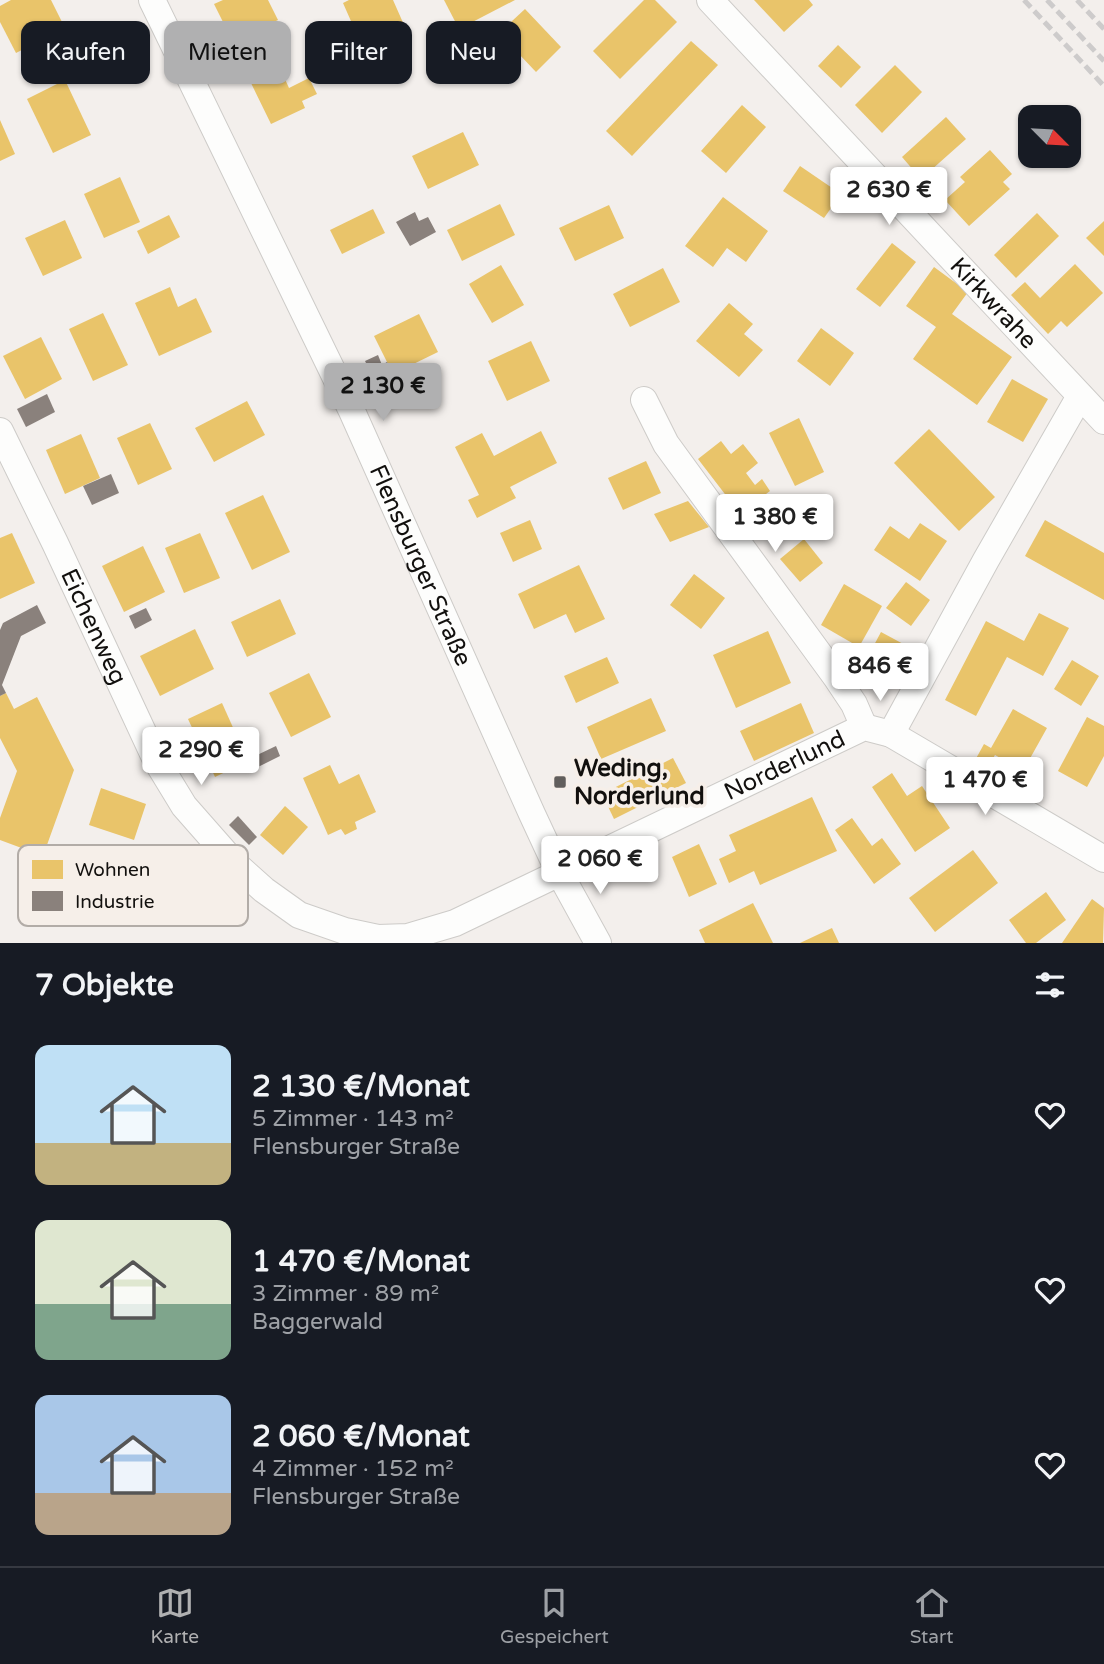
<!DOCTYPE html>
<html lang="de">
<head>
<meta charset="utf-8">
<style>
	body { margin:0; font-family:"Varela Round",sans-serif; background:#20242c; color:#f1f3f6; height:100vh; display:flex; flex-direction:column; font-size:26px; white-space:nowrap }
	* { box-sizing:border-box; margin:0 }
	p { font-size:23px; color:#9ea1a6 }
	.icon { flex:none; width:38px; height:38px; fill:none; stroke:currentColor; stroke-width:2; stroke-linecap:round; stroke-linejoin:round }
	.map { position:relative; height:943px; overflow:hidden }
	.side { display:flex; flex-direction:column; background:#171b24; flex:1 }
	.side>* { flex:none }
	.top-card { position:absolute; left:21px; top:21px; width:700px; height:63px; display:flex; gap:14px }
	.needle { width:46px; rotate:114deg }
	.controls { position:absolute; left:1018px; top:105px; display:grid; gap:14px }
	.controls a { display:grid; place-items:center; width:63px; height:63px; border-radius:14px; background:#171b24; box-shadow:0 2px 5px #0004; font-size:35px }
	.price { position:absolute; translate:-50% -60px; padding:0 16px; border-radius:7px; background:#fff; color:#222; font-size:23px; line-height:46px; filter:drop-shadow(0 2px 4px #0008) }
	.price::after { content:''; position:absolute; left:50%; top:42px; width:21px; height:16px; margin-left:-10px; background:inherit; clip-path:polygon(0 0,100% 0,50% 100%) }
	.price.active { background:#b0b0b1; color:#111 }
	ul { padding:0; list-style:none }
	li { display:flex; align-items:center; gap:21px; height:175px; padding:0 35px }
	li span { display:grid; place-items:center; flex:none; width:196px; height:140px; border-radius:14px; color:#555 }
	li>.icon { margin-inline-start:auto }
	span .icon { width:84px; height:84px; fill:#fffc; stroke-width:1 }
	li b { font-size:30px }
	h2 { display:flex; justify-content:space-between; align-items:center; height:84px; padding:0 35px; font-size:30px }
	.chip { padding:0 24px; border-radius:14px; background:#171b24; box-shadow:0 2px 5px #0004; font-size:24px; line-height:63px }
	.chip.active { background:#b0b0b1; color:#111 }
	.tab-bar { display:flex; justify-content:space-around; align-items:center; height:98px; border-top:2px solid #363941; background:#171b24; font-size:19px; color:#9ea1a6 }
	.tab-bar a { display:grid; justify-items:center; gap:4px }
	.tab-bar .active { color:#b0b0b1 }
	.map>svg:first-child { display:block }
	.homes { fill:#e9c46a }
	.industry { fill:#8a817c }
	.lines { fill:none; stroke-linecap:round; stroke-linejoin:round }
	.minor-casing { stroke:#cdcbc8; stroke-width:28 }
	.minor { stroke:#fdfdfc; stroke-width:26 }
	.rail { stroke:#cdcbcb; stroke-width:5; stroke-dasharray:10 5; stroke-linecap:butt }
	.poi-dot { fill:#615e5c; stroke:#f6efe9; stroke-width:2.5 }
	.labels { text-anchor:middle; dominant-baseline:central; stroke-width:7; stroke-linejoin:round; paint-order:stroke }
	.street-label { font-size:24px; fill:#12100e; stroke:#f6efe9 }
	.poi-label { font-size:24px; font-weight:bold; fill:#12100e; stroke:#f6efe9; text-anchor:start }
	.key { fill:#f6efe9; stroke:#b2aca7; stroke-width:2 }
	.key-label { font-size:19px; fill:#12100e }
</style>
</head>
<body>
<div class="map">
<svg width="1104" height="943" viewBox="0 0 1104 943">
	<rect width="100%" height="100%" fill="#f3efec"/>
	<g class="homes">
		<polygon points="11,0 51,0 65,28 16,53 0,22 0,6"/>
		<polygon points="223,0 268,0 278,20 233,42 214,4"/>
		<polygon points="349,0 393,0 412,43 356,68 345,43 358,37 343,3"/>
		<polygon points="444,0 515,0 459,29"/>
		<polygon points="644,0 655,0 677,22 620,79 593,51"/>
		<polygon points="754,0 809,0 813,5 784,32"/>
		<polygon points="525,9 561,47 536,72 499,33"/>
		<polygon points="691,41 718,65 632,156 606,131"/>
		<polygon points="838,45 861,67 841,88 818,66"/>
		<polygon points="895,65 922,92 882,133 855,105"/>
		<polygon points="280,68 289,88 309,78 317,94 302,101 305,108 271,124 250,81"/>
		<polygon points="65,80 91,135 53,153 27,99"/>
		<polygon points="742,105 766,127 726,173 701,151"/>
		<polygon points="946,117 966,139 921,179 902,157"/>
		<polygon points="0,120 15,154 0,161"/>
		<polygon points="463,132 479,165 428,189 412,156"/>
		<polygon points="990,150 1012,174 1003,182 1010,189 969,226 945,200 965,182 960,177"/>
		<polygon points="800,166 841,194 824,218 783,191"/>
		<polygon points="120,177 140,222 104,238 84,194"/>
		<polygon points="723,197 768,231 746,262 727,248 713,267 685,246"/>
		<polygon points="500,204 515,235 462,261 447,230"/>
		<polygon points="609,205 624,238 575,261 559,228"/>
		<polygon points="373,209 385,233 342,254 330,230"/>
		<polygon points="1037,213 1059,236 1016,278 994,255"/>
		<polygon points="169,215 180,237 148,254 137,231"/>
		<polygon points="65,220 82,258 43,276 25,238"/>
		<polygon points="1104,221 1104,256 1086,238"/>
		<polygon points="892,243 916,262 880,307 856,289"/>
		<polygon points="1075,264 1103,293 1067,327 1061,321 1048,334 1011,295 1025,282 1040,298"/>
		<polygon points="501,265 524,305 492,323 469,284"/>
		<polygon points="934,267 968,292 952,314 1012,357 977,405 913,359 936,327 906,306"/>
		<polygon points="663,268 680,302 630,327 613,294"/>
		<polygon points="170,287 178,307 196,298 212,332 159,356 135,303"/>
		<polygon points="729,303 753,324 744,334 763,350 739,377 696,341"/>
		<polygon points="103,313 128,365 93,381 69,329"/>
		<polygon points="419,314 438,352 393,374 374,336"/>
		<polygon points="821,328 854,353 830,386 797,361"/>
		<polygon points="41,337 62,379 25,399 3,356"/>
		<polygon points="531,341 550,381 507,401 488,361"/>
		<polygon points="1012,379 1048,399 1023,442 987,422"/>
		<polygon points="247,401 265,435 214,462 195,428"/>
		<polygon points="799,418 824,472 795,486 769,433"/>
		<polygon points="150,423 172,469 138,485 117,438"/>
		<polygon points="929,429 995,497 959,531 894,463"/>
		<polygon points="541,431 557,463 510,487 516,498 477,518 468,500 479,495 455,447 482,433 494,456"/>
		<polygon points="81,434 100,478 65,494 46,450"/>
		<polygon points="721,441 731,454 743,444 758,463 746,473 755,485 762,479 770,491 745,510 736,499 731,502 698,459"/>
		<polygon points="646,461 661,493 623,510 608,478"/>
		<polygon points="263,495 290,552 252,570 225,513"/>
		<polygon points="688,501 709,527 670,542 654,514"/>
		<polygon points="530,520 542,549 513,562 500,533"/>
		<polygon points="1045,520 1104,553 1104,600 1025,556"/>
		<polygon points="920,523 947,541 920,581 874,550 890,526 909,539"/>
		<polygon points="12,533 35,583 0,599 0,538"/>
		<polygon points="200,533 220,578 184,593 165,548"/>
		<polygon points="804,539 823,563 800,582 780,559"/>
		<polygon points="143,546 165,592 124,612 102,566"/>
		<polygon points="579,565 605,619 575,633 566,614 534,629 518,594"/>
		<polygon points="694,574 725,598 701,629 670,605"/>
		<polygon points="906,582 930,600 911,626 886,608"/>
		<polygon points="844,584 882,606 859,647 821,625"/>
		<polygon points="280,599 296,634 247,657 231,622"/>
		<polygon points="1039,613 1069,628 1043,676 1007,657 976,716 945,700 986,621 1024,641"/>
		<polygon points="195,629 214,669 160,696 140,656"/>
		<polygon points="768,631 791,683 736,708 713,655"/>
		<polygon points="881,632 907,646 884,689 881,687 879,692 868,686 870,681 858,675"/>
		<polygon points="607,657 619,683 576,703 564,676"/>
		<polygon points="1072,660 1099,676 1081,706 1054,689"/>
		<polygon points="309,673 331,717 291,737 269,693"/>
		<polygon points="6,693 14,709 37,697 74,770 43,856 0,840 0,818 17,771 0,738 0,696"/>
		<polygon points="651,698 666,731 601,759 587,727"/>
		<polygon points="222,703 248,761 215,777 188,719"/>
		<polygon points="801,703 814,733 754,761 740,731"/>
		<polygon points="1013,709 1047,728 1023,771 995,755 986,771 973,764 984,744 991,748"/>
		<polygon points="1087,717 1104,726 1104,756 1087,787 1058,771"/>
		<polygon points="673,758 686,783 614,819 602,794"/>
		<polygon points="330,765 339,784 359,774 376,812 355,822 357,829 345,835 341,829 328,835 303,778"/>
		<polygon points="892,773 907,796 922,786 950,828 915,852 872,787"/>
		<polygon points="101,788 146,804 134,840 89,825"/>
		<polygon points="812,797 837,851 760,885 754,871 729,883 719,859 736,851 729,835"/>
		<polygon points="285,806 308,827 283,855 260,835"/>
		<polygon points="852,818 872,846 882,838 901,864 874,884 835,830"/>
		<polygon points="699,844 717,884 689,897 672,857"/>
		<polygon points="973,850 998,883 935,932 909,898"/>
		<polygon points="1046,892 1066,920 1036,943 1026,943 1009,920"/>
		<polygon points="1092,899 1104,908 1103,943 1062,943"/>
		<polygon points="753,903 773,943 705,943 699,930"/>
		<polygon points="832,928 839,943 800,943"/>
	</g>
	<g class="industry">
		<polygon points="415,212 419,221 428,217 436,232 410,246 396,222"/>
		<polygon points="378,355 382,365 387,362 393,374 376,383 365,361"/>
		<polygon points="47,394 55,412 26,427 17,409"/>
		<polygon points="111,474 119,493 92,505 83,486"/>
		<polygon points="37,605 46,623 21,636 2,685 6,693 0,696 0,630 3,623"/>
		<polygon points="146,608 152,620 135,629 129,616"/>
		<polygon points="276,746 280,756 258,767 253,757"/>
		<polygon points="238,816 257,837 249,845 229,825"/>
	</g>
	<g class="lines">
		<g class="minor-casing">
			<g id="minor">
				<path id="s1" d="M152,0l199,409 181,405 27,58 39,71"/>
				<path id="s2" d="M710,0l394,421"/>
				<polyline points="644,400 666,444 836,677 854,704 864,727"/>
				<path id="s3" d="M0,431l55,112 101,217 28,46 51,58 29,26 35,25 46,16 33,7 30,-1 47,-14 409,-196 27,7 95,-174 94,-164"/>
				<polyline points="891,734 1104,859"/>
			</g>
		</g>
		<use href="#minor" class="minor"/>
		<g class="rail">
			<polyline points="1024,0 1104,86"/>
			<polyline points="1047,0 1104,61"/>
			<polyline points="1077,0 1104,29"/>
		</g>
	</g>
	<rect class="poi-dot" x="553" y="775" width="14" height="14" rx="3.5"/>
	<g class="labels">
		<g class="street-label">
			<text stroke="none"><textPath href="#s2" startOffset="415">Kirkwrahe</textPath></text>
			<text stroke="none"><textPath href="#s1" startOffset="626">Flensburger Straße</textPath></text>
			<text stroke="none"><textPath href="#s3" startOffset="217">Eichenweg</textPath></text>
			<text stroke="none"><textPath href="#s3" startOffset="1104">Norderlund</textPath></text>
		</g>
		<g class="poi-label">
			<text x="574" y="768">Weding,<tspan x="574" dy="28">Norderlund</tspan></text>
		</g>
	</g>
	<rect x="18" y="845" width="230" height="81" rx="10" class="key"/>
	<rect x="32" y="860" width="31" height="19" fill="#e9c46a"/>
	<rect x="32" y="891" width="31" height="20" fill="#8a817c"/>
	<g class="key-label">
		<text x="75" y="876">Wohnen</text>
		<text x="75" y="908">Industrie</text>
	</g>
</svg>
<div class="controls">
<a><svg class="needle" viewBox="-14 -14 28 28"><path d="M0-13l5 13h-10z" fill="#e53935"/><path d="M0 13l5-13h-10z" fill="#9ea1a6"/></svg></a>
</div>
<b class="price" style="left:889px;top:227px">2 630 €</b>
<b class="price active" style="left:383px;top:423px">2 130 €</b>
<b class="price" style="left:775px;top:554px">1 380 €</b>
<b class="price" style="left:880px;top:703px">846 €</b>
<b class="price" style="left:201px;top:787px">2 290 €</b>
<b class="price" style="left:985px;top:817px">1 470 €</b>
<b class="price" style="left:600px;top:896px">2 060 €</b>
<div class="top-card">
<a class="chip">Kaufen</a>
<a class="chip active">Mieten</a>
<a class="chip">Filter</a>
<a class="chip">Neu</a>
</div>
</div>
<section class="side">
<h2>7 Objekte<svg class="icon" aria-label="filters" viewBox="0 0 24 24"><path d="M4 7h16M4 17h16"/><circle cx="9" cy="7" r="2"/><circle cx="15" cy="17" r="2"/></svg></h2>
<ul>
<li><span style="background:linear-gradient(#bfe0f5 70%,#c2b280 0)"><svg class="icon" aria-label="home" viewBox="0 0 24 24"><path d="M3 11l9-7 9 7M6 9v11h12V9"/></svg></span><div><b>2 130 €/Monat</b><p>5 Zimmer · 143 m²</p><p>Flensburger Straße</p></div><svg class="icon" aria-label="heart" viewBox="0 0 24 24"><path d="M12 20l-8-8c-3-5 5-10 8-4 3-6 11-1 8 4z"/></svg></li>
<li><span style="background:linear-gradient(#dfe7d0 60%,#7fa58c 0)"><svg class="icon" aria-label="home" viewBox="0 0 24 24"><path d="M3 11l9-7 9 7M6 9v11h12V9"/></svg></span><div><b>1 470 €/Monat</b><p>3 Zimmer · 89 m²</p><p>Baggerwald</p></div><svg class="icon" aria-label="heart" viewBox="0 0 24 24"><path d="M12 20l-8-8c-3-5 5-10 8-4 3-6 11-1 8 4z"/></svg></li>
<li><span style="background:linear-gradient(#a9c7e8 70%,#b9a48a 0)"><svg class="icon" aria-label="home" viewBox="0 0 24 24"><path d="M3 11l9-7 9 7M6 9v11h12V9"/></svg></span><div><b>2 060 €/Monat</b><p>4 Zimmer · 152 m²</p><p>Flensburger Straße</p></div><svg class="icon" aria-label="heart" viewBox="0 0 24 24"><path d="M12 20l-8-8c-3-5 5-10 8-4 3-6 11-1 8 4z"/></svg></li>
</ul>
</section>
<nav class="tab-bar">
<a class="active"><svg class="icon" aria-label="map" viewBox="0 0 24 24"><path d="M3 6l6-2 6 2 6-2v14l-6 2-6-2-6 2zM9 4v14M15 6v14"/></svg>Karte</a>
<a><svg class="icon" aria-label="saved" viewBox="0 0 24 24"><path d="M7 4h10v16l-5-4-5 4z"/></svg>Gespeichert</a>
<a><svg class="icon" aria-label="home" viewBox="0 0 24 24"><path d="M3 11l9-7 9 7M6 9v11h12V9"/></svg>Start</a>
</nav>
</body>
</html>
